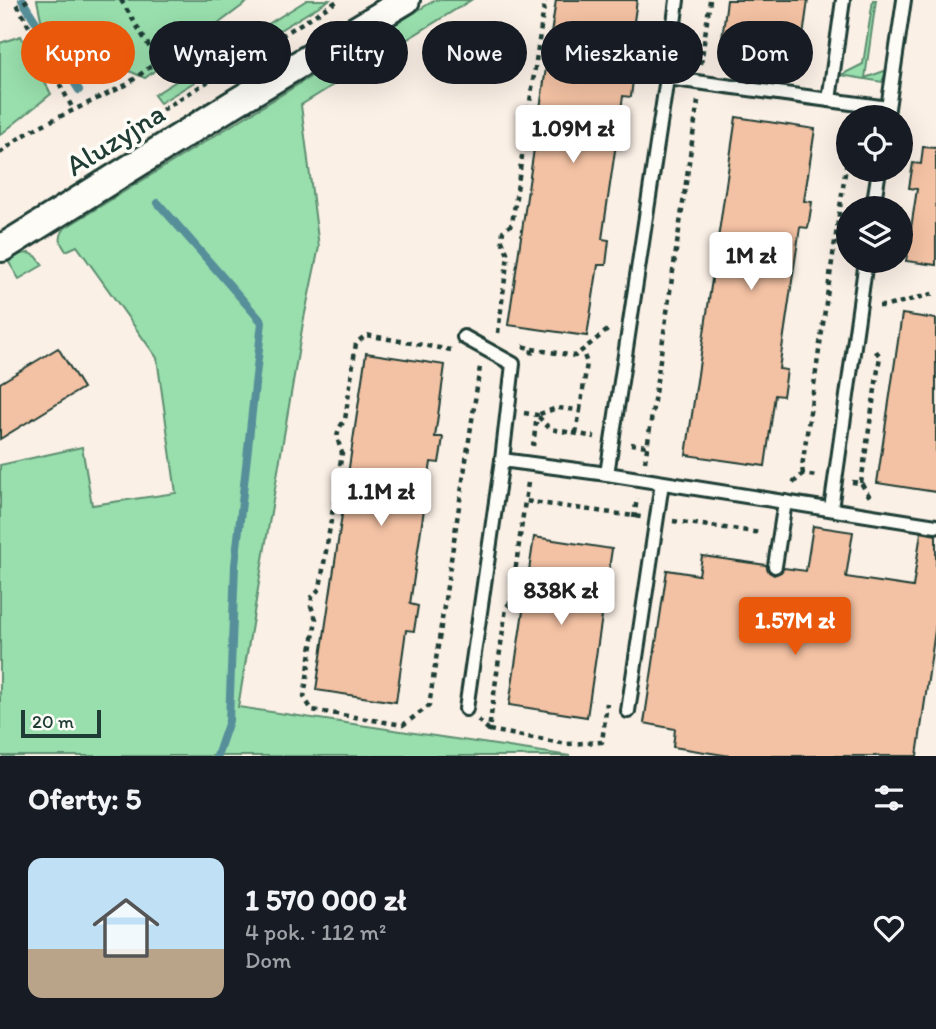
<!DOCTYPE html>
<html lang="pl">
<head>
<meta charset="utf-8">
<style>
	body { margin:0; font-family:Itim,sans-serif; background:#20242c; color:#f1f3f6; height:100vh; display:flex; flex-direction:column; font-size:26px; white-space:nowrap }
	* { box-sizing:border-box; margin:0 }
	p { font-size:23px; color:#9ea1a6 }
	.icon { flex:none; width:38px; height:38px; fill:none; stroke:currentColor; stroke-width:2; stroke-linecap:round; stroke-linejoin:round }
	.map { position:relative; height:756px; overflow:hidden }
	.side { display:flex; flex-direction:column; background:#171b24; flex:1 }
	.side>* { flex:none }
	.guide { position:absolute; left:21px; top:21px; width:894px; height:63px; display:flex; gap:14px }
	.fabs { position:absolute; left:836px; top:105px; display:grid; gap:14px }
	.fabs a { display:grid; place-items:center; width:77px; height:77px; border-radius:50%; background:#171b24; box-shadow:0 7px 28px #0002; font-size:35px }
	.scale { position:absolute; left:21px; bottom:18px; width:80px; box-sizing:border-box; padding-left:7px; border:4px solid #1f3d34; border-top:0; font-size:19px; line-height:24px; white-space:nowrap; color:#1f3d34; -webkit-text-stroke:5px #fdfcf7; paint-order:stroke }
	.price { position:absolute; translate:-50% -60px; padding:0 16px; border-radius:7px; background:#fff; color:#222; font-size:23px; line-height:46px; filter:drop-shadow(0 2px 4px #0008) }
	.price::after { content:''; position:absolute; left:50%; top:42px; width:21px; height:16px; margin-left:-10px; background:inherit; clip-path:polygon(0 0,100% 0,50% 100%) }
	.price.on { background:#ea580c; color:#fff }
	ul { padding:0; list-style:none }
	li { display:flex; align-items:center; gap:21px; height:175px; padding:0 28px }
	li span { display:grid; place-items:center; flex:none; width:196px; height:140px; border-radius:14px; color:#555 }
	li>.icon { margin-inline-start:auto }
	span .icon { width:84px; height:84px; fill:#fffc; stroke-width:1 }
	li b { font-size:30px }
	h2 { display:flex; justify-content:space-between; align-items:center; height:84px; padding:0 28px; font-size:30px }
	.chip { padding:0 24px; border-radius:32px; background:#171b24; box-shadow:0 7px 28px #0002; font-size:24px; line-height:63px }
	.chip.on { background:#ea580c; color:#fff }
	.map>svg:first-child { display:block }
	.green { fill:#99dfad; stroke:#5c8e70; stroke-width:2 }
	.lines { fill:none; stroke-linecap:round; stroke-linejoin:round }
	.stream { stroke:#578f99; stroke-width:8 }
	.building { fill:#f3c1a3; stroke:#1f3d34; stroke-width:2 }
	.lane-casing { stroke:#1f3d34; stroke-width:18 }
	.street-casing { stroke:#1f3d34; stroke-width:32 }
	.path { stroke:#1f3d34; stroke-width:4.5; stroke-dasharray:5 5; stroke-linecap:butt }
	.lane { stroke:#fdfcf7; stroke-width:12 }
	.street { stroke:#fdfcf7; stroke-width:26 }
	.labels { text-anchor:middle; dominant-baseline:central; stroke-width:7; stroke-linejoin:round; paint-order:stroke }
	.street-label { font-size:30px; fill:#1f3d34; stroke:#fdfcf7 }
</style>
</head>
<body>
<div class="map">
<svg width="936" height="756" viewBox="0 0 936 756">
	<rect width="100%" height="100%" fill="#fbf0e6"/>
	<filter id="ink" filterUnits="userSpaceOnUse"><feTurbulence type="fractalNoise" baseFrequency=".0143" numOctaves="2"/><feDisplacementMap in="SourceGraphic" scale="14" xChannelSelector="R" yChannelSelector="G"/><feConvolveMatrix kernelMatrix="1 2 1 2 8 2 1 2 1" color-interpolation-filters="sRGB"/></filter>
	<g filter="url(#ink)">
		<g class="green">
			<polygon points="37,0 250,0 145,78 89,53 69,62 42,24"/>
			<polygon points="307,0 329,0 160,103 154,95"/>
			<path d="M435,0h36l-170,105 18,142 -16,76 -65,384 332,49h-570v-291l82,-18 10,58 84,-12 -19,-135 -80,-112 -11,5c-6,-8 -8,-14 -1,-23z"/>
			<polygon points="873,0 876,0 865,78 887,70 882,82 841,75 863,64"/>
			<polygon points="21,36 51,94 0,135 0,43"/>
			<polygon points="29,253 36,256 43,265 19,279 7,259 21,254"/>
		</g>
		<g class="lines">
			<g class="stream">
				<polyline points="22,0 79,90"/>
				<polyline points="158,203 262,322 235,565 229,721 217,756"/>
			</g>
		</g>
		<g class="building">
			<polygon points="556,0 637,0 627,71 634,72 631,97 623,96 602,239 609,240 606,265 598,265 587,336 508,325"/>
			<polygon points="727,0 808,0 799,66 720,54"/>
			<polygon points="736,117 815,129 804,201 812,202 808,228 800,227 779,369 787,370 785,384 783,396 775,395 765,466 686,455"/>
			<polygon points="923,147 936,148 936,265 906,261 917,189 909,188 913,163 921,164"/>
			<polygon points="902,314 936,319 936,492 877,483"/>
			<polygon points="58,348 83,388 0,439 0,383"/>
			<polygon points="366,353 445,365 435,437 443,437 441,451 439,463 431,462 410,604 418,606 414,631 406,630 396,702 316,690"/>
			<polygon points="813,526 853,532 846,577 913,587 921,532 936,535 936,624 917,756 730,756 673,747 675,729 644,723 667,570 699,575 702,556 766,565 769,572 774,575 781,572 784,568 806,571"/>
			<polygon points="534,537 612,549 587,717 509,705"/>
		</g>
		<g class="lines">
			<g class="lane-casing">
				<g id="lane">
					<polyline points="677,0 667,78 607,474 936,526"/>
					<polyline points="667,78 888,108 886,117"/>
					<polyline points="829,100 843,0"/>
					<polyline points="888,108 904,0"/>
					<polyline points="873,208 879,170"/>
					<polyline points="464,337 513,364 502,460"/>
					<polyline points="831,509 866,261"/>
					<polyline points="775,566 785,502"/>
					<polyline points="466,709 502,460 607,474"/>
					<polyline points="628,711 662,483"/>
				</g>
			</g>
			<g class="street-casing">
				<polyline id="street" points="2,248 233,104 406,0"/>
			</g>
			<g class="path">
				<polyline points="28,0 18,6 73,109"/>
				<polyline points="121,0 158,61"/>
				<polyline points="701,64 710,0"/>
				<polyline points="105,150 125,133 339,0"/>
				<polyline points="0,153 18,139 38,127 126,85 158,61 236,64"/>
				<polyline points="879,306 887,306 936,293"/>
				<polyline points="498,333 508,255 502,240 503,231 512,224 545,0"/>
				<polyline points="523,346 532,349 531,359"/>
				<polyline points="532,349 575,356 609,329"/>
				<path d="M451,350l-85,-15 -10,8 -11,77c-11,13 -8,18 -3,33l-22,135 -8,9 -1,9 5,13 -12,78 8,13 91,15 26,-19 51,-339"/>
				<polyline points="580,410 587,363 582,350"/>
				<polyline points="524,413 537,415 533,446"/>
				<polyline points="576,433 580,410 557,408 537,415 550,429 595,437"/>
				<polyline points="631,444 647,446"/>
				<polyline points="645,462 698,101"/>
				<polyline points="803,474 802,467 849,146"/>
				<polyline points="852,482 861,483 870,497"/>
				<polyline points="528,483 525,501 641,517"/>
				<polyline points="793,483 803,474 816,476"/>
				<polyline points="861,483 880,356 873,348"/>
				<polyline points="634,518 637,498"/>
				<polyline points="673,521 762,533"/>
				<polyline points="478,720 489,730 506,608 511,601 525,501"/>
				<polyline points="489,730 567,744 602,742 607,703"/>
			</g>
			<use href="#lane" class="lane"/>
			<use href="#street" class="street"/>
		</g>
	</g>
	<g class="labels">
		<g class="street-label">
			<text transform="translate(115 139) rotate(-32)">Aluzyjna</text>
		</g>
	</g>
</svg>
<div class="fabs">
<a><svg class="icon" aria-label="locate" viewBox="0 0 24 24"><circle cx="12" cy="12" r="6"/><path d="M12 2v4M12 18v4M2 12h4M18 12h4"/></svg></a>
<a><svg class="icon" aria-label="layers" viewBox="0 0 24 24"><path d="M12 4l9 5-9 5-9-5zM3 14l9 5 9-5"/></svg></a>
</div>
<div class="scale">20 m</div>
<b class="price" style="left:573px;top:165px">1.09M zł</b>
<b class="price" style="left:751px;top:292px">1M zł</b>
<b class="price" style="left:381px;top:528px">1.1M zł</b>
<b class="price" style="left:561px;top:627px">838K zł</b>
<b class="price on" style="left:795px;top:657px">1.57M zł</b>
<div class="guide">
<a class="chip on">Kupno</a>
<a class="chip">Wynajem</a>
<a class="chip">Filtry</a>
<a class="chip">Nowe</a>
<a class="chip">Mieszkanie</a>
<a class="chip">Dom</a>
</div>
</div>
<section class="side">
<h2>Oferty: 5<svg class="icon" aria-label="filters" viewBox="0 0 24 24"><path d="M4 7h16M4 17h16"/><circle cx="9" cy="7" r="2"/><circle cx="15" cy="17" r="2"/></svg></h2>
<ul>
<li><span style="background:linear-gradient(#bfe0f5 65%,#b9a48a 0)"><svg class="icon" aria-label="home" viewBox="0 0 24 24"><path d="M3 11l9-7 9 7M6 9v11h12V9"/></svg></span><div><b>1 570 000 zł</b><p>4 pok. · 112 m²</p><p>Dom</p></div><svg class="icon" aria-label="heart" viewBox="0 0 24 24"><path d="M12 20l-8-8c-3-5 5-10 8-4 3-6 11-1 8 4z"/></svg></li>
</ul>
</section>
</body>
</html>
